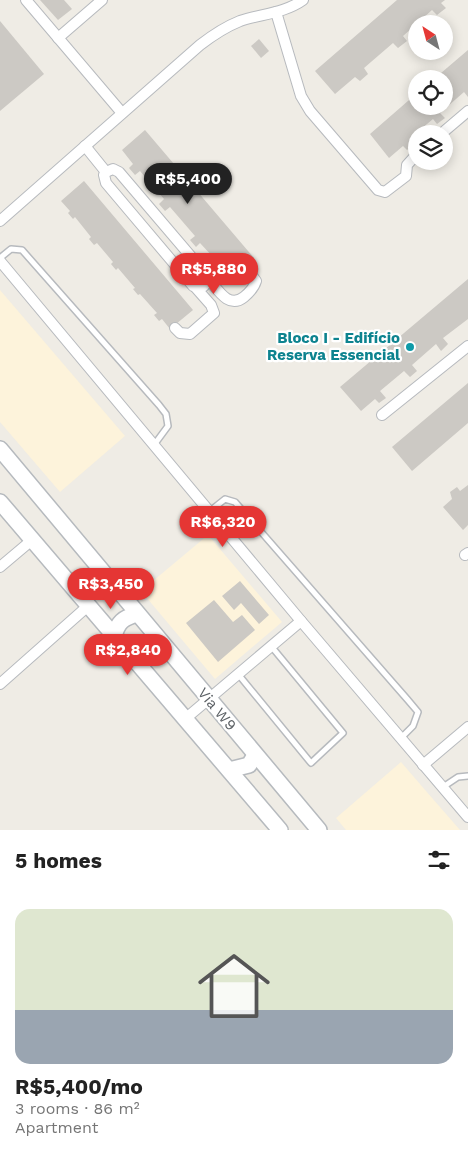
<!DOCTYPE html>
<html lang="en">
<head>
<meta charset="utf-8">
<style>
	body { margin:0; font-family:"Work Sans",sans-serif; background:#f6f6f6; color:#222; height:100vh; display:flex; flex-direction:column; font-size:19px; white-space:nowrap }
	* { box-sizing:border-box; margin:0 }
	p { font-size:16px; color:#767676 }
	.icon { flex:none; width:28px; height:28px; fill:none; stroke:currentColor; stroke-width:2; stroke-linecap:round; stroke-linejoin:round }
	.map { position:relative; height:830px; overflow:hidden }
	.drawer { display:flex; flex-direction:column; background:#fff; flex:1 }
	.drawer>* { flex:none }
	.needle { width:32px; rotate:324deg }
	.controls { position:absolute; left:408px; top:15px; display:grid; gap:10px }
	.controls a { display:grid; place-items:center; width:45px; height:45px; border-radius:50%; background:#fff; box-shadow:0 2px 12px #0003; font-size:25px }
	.price { position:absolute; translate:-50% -42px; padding:0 11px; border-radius:18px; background:#e53634; color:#fff; font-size:16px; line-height:32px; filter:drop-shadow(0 1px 2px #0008) }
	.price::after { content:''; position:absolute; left:50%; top:30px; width:15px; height:11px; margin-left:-8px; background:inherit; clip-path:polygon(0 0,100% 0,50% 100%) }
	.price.selected { background:#222; color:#fff }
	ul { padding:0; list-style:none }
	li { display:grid; align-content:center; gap:10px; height:265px; padding:0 15px }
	li span { display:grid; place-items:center; height:155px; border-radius:15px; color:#555 }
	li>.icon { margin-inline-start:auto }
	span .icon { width:90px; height:90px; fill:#fffc; stroke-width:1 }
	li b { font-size:21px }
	h2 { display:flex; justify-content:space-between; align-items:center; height:60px; padding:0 15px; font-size:21px }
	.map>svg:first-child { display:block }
	.commercial { fill:#fdf3db }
	.building { fill:#ccc9c4 }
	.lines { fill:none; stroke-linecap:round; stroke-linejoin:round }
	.lane-casing { stroke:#b7babe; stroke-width:8 }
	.street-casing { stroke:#b7babe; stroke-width:12 }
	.secondary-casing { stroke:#b6babe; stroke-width:18 }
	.lane { stroke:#fff; stroke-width:5 }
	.street { stroke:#fff; stroke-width:10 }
	.secondary { stroke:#fff; stroke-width:15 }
	.culture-dot { fill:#0f9aa8; stroke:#fff; stroke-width:2 }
	.labels { text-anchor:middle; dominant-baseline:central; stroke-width:4.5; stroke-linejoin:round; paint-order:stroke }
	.culture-label { font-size:15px; font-weight:bold; fill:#0d838f; stroke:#fff; text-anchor:end }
	.street-label { font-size:15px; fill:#5c6165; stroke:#fff }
</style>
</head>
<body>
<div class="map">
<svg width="468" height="830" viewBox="0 0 468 830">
	<rect width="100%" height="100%" fill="#efece5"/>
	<g class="commercial">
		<polygon points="0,290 125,436 60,492 0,422"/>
		<polygon points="208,535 282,622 215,679 141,591"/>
		<polygon points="401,762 426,791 460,830 346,830 336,818"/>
	</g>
	<g class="building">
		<polygon points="40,0 64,0 72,9 58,20"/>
		<polygon points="397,0 445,0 441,3 446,8 437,15 432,10 403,36 407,41 398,48 393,43 364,68 368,74 360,81 355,77 335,94 315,71"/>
		<polygon points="0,21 44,74 0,111"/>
		<polygon points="259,39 269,51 261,58 251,46"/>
		<polygon points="468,50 468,97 464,92 440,113 445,118 437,124 433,119 409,139 414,144 407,150 403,146 389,158 370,134 416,94 416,106 444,106 444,79 434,79"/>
		<polygon points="145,130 254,258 231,278 219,265 214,269 208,261 213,257 200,243 196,247 190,240 195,236 170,207 165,211 159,204 164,199 140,171 135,175 129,168 133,164 122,150"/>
		<polygon points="84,181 193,310 170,329 162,319 159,321 154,315 157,313 140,294 138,295 133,289 135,288 118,268 116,270 111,264 113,262 97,243 94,245 89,239 91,237 75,217 73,219 68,213 70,211 61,201"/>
		<polygon points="468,279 468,319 443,338 448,344 441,351 436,344 412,365 417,371 410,377 404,371 380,391 386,398 379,403 375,399 361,411 340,387"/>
		<polygon points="468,383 468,423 412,471 392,447"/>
		<polygon points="468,485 468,525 463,530 443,507 452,499 450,492 457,487 460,491"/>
		<polygon points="240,581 269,615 259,624 241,603 234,610 222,596"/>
		<polygon points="214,600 233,622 242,615 255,630 218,662 186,623"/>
	</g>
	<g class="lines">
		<g class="lane-casing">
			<g id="lane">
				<polyline points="0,258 11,249 22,250 159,405 166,414 168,426 154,445"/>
				<polyline points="210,511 225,499 235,502 407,699 418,712 413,726 401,738"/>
				<polyline points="238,674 311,763 343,733 271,646"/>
				<polyline points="443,787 458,777 468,776"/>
			</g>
		</g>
		<g class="street-casing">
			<g id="street">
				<polyline points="26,0 122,113"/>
				<polyline points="276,12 301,96 310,111 378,190 385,192 406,176 407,165 416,155"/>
				<polyline points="58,38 102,0"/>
				<polyline points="441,134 468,111"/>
				<polyline points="85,146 106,172"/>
				<polygon points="113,169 119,172 205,273 208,281 204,286 199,288 193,286 106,183 104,175 106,172"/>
				<path d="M0,221l200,-176c13,-10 25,-18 40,-24 21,-7 45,-8 63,-21"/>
				<polyline points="0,261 301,621 468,817"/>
				<path d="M207,277c10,11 21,33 37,20 6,-5 10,-9 12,-16l-3,-4"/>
				<polyline points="175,328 180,333 190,334 214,313 211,305 196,288"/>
				<polyline points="382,415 468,346"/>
				<polyline points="465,555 468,553"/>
				<polyline points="0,567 32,540"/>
				<polyline points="0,684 88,606"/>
				<polyline points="185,719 301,621"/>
				<polyline points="423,765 468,727"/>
			</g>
		</g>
		<g class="secondary-casing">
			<g id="secondary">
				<polyline points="0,449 319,830"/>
				<polyline points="0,502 280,830"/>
				<path d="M114,636c4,-14 9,-18 23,-22"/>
				<polyline points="229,770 249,765 255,755"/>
			</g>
		</g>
		<use href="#lane" class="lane"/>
		<use href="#street" class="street"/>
		<use href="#secondary" class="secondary"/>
	</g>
	<circle class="culture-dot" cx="410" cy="347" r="5"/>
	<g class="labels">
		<g class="culture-label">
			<text x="400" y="338">Bloco I - Edifício<tspan x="400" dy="17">Reserva Essencial</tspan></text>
		</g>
		<g class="street-label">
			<text transform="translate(217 709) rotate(50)">Via W9</text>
		</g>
	</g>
</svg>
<div class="controls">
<a><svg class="needle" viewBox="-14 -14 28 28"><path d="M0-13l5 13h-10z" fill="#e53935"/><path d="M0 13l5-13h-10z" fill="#767676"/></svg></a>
<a><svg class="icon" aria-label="locate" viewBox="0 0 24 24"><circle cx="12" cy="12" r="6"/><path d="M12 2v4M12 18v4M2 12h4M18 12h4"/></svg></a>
<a><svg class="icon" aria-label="layers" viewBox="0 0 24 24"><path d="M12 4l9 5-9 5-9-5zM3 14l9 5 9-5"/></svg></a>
</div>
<b class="price selected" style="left:188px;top:205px">R$5,400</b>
<b class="price" style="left:214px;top:295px">R$5,880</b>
<b class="price" style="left:223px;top:548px">R$6,320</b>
<b class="price" style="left:111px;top:610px">R$3,450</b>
<b class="price" style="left:128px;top:676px">R$2,840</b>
</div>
<section class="drawer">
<h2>5 homes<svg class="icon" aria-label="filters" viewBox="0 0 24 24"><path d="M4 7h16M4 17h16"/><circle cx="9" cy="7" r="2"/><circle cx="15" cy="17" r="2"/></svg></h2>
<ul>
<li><span style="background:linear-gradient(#dfe7d0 65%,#9aa5b1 0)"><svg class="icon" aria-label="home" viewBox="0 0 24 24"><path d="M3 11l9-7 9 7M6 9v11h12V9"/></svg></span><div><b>R$5,400/mo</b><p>3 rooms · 86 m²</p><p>Apartment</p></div></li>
</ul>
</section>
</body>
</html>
